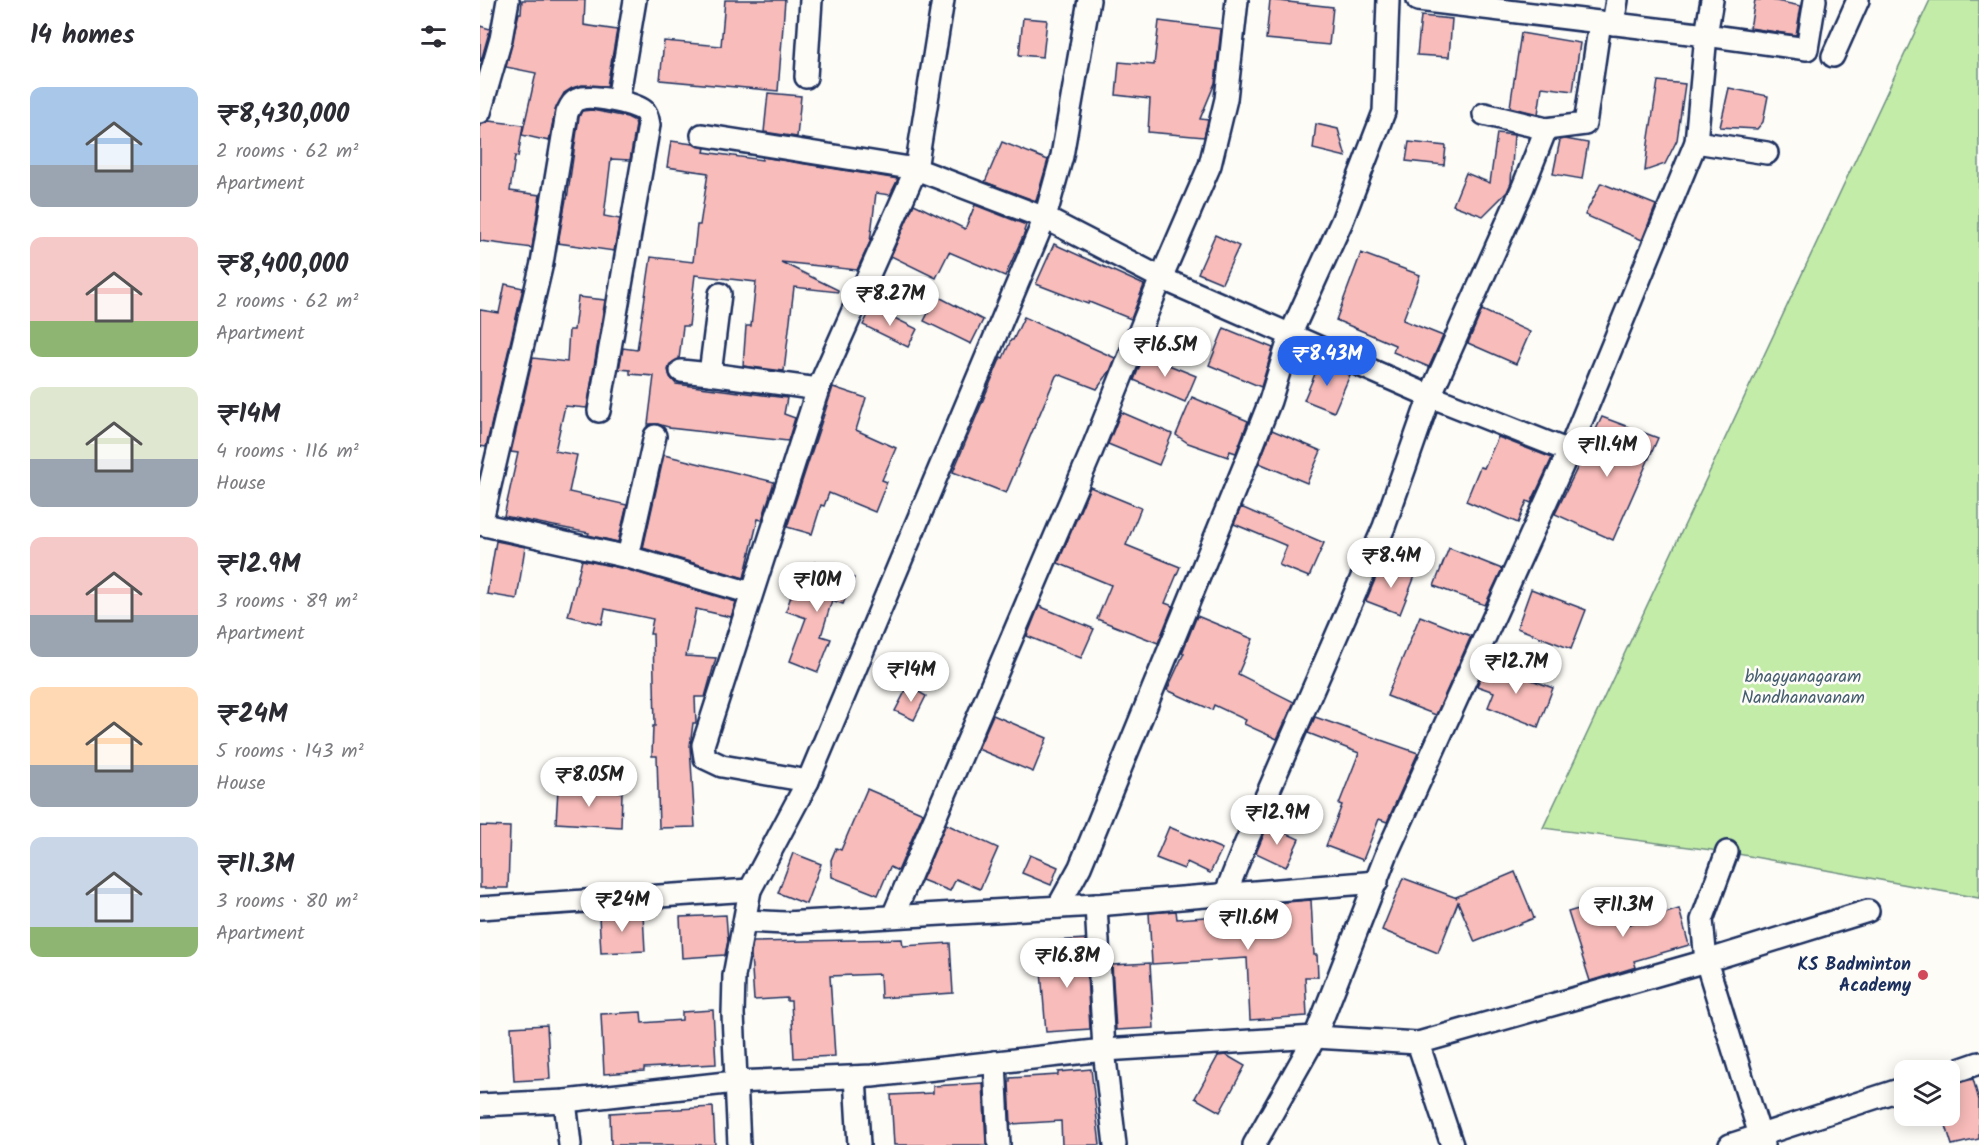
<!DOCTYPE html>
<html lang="en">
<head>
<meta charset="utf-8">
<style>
	body { margin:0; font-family:Kalam,sans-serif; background:#f7f7f7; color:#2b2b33; height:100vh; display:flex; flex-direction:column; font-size:22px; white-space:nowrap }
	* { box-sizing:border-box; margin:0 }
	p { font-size:20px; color:#7c7c81 }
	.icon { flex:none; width:33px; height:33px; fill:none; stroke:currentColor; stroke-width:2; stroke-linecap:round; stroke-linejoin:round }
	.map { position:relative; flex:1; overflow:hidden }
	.sheet { display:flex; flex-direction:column; background:#fff; width:480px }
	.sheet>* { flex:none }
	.buttons { position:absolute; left:1414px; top:1060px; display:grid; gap:12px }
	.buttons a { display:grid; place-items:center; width:66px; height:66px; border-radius:12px; background:#fff; box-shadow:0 3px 15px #0003; font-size:30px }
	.price { position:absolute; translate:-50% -51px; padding:0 14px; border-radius:21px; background:#fff; color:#222; font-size:20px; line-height:39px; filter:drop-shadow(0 2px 3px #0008) }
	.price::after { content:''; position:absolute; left:50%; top:36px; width:18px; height:14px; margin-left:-9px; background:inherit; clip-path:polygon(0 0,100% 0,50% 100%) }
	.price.on { background:#2563eb; color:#fff }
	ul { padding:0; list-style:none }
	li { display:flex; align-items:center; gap:18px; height:150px; padding:0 30px }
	li span { display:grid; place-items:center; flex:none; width:168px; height:120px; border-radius:12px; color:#555 }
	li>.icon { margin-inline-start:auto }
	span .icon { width:72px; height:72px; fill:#fffc; stroke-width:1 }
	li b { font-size:26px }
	h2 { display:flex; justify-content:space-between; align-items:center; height:72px; padding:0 30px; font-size:26px }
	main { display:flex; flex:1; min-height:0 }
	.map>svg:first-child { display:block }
	.green { fill:#c3eca8; stroke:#6f8e83; stroke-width:1.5 }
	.building { fill:#f8bcba; stroke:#1b2f5e; stroke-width:1.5 }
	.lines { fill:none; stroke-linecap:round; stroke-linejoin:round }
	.street-casing { stroke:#1b2f5e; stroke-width:26 }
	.street { stroke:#fdfcf7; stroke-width:21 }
	.poi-dot { fill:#d1495b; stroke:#fdfcf7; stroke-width:2 }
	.labels { text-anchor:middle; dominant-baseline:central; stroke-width:5; stroke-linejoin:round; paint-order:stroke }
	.park-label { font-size:18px; fill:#455e70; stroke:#fdfcf7 }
	.poi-label { font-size:18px; font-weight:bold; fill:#1b2f5e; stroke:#fdfcf7; text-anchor:end }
</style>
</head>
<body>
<main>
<section class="sheet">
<h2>14 homes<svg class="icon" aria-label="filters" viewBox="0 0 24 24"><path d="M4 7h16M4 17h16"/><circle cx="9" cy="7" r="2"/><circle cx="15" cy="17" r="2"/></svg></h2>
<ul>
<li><span style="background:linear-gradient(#a9c7e8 65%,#9aa5b1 0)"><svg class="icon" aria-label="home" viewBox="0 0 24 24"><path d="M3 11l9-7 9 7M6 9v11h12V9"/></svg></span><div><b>₹8,430,000</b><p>2 rooms · 62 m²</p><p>Apartment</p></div></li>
<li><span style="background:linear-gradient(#f6c9c9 70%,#8fb573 0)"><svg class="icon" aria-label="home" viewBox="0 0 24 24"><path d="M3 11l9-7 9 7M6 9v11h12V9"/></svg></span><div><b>₹8,400,000</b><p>2 rooms · 62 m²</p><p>Apartment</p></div></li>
<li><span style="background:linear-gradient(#dfe7d0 60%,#9aa5b1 0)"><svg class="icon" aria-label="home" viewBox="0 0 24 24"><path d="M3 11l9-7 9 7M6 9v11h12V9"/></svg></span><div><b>₹14M</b><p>4 rooms · 116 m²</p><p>House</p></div></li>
<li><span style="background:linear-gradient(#f6c9c9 65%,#9aa5b1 0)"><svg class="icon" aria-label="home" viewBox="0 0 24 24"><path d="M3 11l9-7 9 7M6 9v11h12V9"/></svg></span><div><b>₹12.9M</b><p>3 rooms · 89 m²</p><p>Apartment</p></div></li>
<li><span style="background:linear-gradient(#ffd9b3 65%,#9aa5b1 0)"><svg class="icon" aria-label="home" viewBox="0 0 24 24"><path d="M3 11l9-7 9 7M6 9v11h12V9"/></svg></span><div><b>₹24M</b><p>5 rooms · 143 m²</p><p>House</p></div></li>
<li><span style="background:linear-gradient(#c9d6e8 75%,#8fb573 0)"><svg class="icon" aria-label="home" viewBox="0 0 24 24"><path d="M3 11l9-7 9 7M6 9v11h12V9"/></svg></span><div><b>₹11.3M</b><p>3 rooms · 80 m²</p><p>Apartment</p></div></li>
</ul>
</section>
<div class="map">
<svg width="1499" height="1145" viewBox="0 0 1499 1145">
	<rect width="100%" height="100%" fill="#fdfcf7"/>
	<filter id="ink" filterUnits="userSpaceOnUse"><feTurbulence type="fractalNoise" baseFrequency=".0167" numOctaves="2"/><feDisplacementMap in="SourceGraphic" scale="12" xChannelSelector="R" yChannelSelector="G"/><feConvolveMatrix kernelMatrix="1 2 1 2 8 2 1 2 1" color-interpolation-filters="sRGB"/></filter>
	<g filter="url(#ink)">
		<polygon class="green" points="1450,0 1499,0 1499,898 1247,852 1063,828"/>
		<g class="building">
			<polygon points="42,0 105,0 104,25 137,30 127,86 102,85 92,88 84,93 75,111 69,141 42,135 56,73 26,67 39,13 41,13"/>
			<polygon points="245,0 305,0 298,91 180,80 184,41 241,46"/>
			<polygon points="790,0 853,7 849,45 786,39"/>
			<polygon points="1275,0 1291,0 1321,6 1316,35 1270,28"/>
			<polygon points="941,16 972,19 969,57 937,55"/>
			<polygon points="543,18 567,20 563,57 539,55"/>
			<polygon points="679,21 741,29 735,83 720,119 728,120 724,137 668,132 670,99 636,95 639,62 674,65"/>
			<polygon points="0,26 10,29 1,61 0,61"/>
			<polygon points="1041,33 1100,43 1093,91 1062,87 1058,114 1030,107"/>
			<polygon points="1178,81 1205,84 1197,140 1185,164 1165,171 1168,144"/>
			<polygon points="1249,88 1288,96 1283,122 1277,129 1240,127"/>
			<polygon points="288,93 321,96 317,137 284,132"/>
			<polygon points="112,110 147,117 155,121 156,125 150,160 131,159 124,216 140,219 134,251 78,243 86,199 87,199 99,117 102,111"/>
			<polygon points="9,121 43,125 38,157 35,156 30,191 60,195 52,248 0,241 0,124"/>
			<polygon points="836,124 858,129 866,157 833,149"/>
			<polygon points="1017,133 1034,135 1031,183 1027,192 1003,216 973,205 986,173 1010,183"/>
			<polygon points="1085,139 1108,143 1102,179 1073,174 1080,140"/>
			<polygon points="191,141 213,144 225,148 224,152 282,160 282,157 418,179 410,195 396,193 390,242 377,270 301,262 358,290 358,292 314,287 304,371 263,366 266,326 271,326 276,282 215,275 209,326 203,326 199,359 190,364 188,370 190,377 196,384 307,398 304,414 315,418 308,441 189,428 189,427 177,424 168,424 174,376 150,374 150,370 139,369 143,348 157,350 171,257 213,262 217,225 220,225 228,173 187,167"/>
			<polygon points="522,142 568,160 556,201 505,182"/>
			<polygon points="929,142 966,146 964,165 926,161"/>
			<polygon points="1121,183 1176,205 1162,240 1105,215"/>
			<polygon points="434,204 485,229 495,205 546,225 544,231 545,232 525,276 469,252 456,278 411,256"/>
			<polygon points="735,235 759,246 742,283 718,273"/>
			<polygon points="574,244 664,285 651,319 609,302 608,304 556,284"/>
			<polygon points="881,253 940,275 923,320 963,336 949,367 913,352 915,345 856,320"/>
			<polygon points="25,284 43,288 6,447 0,446 0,310 19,313"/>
			<polygon points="457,296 503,320 491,344 444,321"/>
			<polygon points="98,297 125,300 107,408 85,406 75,451 97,455 89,492 147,505 138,542 108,535 109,533 24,516 38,453 31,452 53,358 87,362 89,330 94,330"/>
			<polygon points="392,307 437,329 428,347 383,325"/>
			<polygon points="1002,310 1050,332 1036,364 988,343"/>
			<polygon points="544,317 635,358 630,371 617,389 578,374 576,376 526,493 473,472 521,357 523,358 531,340 533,340"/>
			<polygon points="744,328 793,348 781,387 729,365"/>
			<polygon points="664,355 716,376 705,402 654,380"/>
			<polygon points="840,362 870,375 854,412 824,400"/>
			<polygon points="353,387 386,398 376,430 416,448 402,480 407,482 395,512 349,493 344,506 341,505 332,534 307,527"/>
			<polygon points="712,397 768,421 756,453 750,451 748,457 708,443 696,435"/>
			<polygon points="641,412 692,434 679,465 628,444"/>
			<polygon points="1122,417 1178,438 1133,540 1075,514"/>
			<polygon points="792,430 841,451 827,483 779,463"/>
			<polygon points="1018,437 1072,458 1051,503 1047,501 1038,523 986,501 1000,467 1004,468"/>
			<polygon points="184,455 294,482 282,520 278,519 264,578 163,548"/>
			<polygon points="610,487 661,508 646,545 700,567 685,603 693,606 678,643 617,619 631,585 578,563"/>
			<polygon points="761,507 844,543 829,577 799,565 807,546 754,524"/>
			<polygon points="16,541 45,547 37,599 7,594"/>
			<polygon points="969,548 1022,569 1005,605 954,586"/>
			<polygon points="102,560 145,569 256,602 251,617 216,609 206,656 236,658 225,697 215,697 216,723 213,723 210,746 215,827 179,828 177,756 172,756 173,726 175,726 173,634 170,634 173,619 125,609 122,624 88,616"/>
			<polygon points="335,562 374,578 363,604 352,600 341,636 351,639 338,672 310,661 326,618 306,611 312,593 321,596"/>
			<polygon points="902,563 935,576 920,614 886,601"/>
			<polygon points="1051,589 1106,610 1091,649 1037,628"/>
			<polygon points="559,606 614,629 601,658 547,636"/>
			<polygon points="717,616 773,639 758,674 814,702 797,739 764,724 766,720 734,705 732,710 687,690 704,653 702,653"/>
			<polygon points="940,616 991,636 956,715 907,696"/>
			<polygon points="1007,663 1073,688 1058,727 1008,707 1014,692 997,686"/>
			<polygon points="428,686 446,696 434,720 415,711"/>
			<polygon points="513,715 567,738 553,772 498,749"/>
			<polygon points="835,717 938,753 907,822 899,819 883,860 846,846 862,805 859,804 879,753 828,733"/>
			<polygon points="78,789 142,792 141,827 76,823"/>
			<polygon points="387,789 443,813 418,871 410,867 398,895 352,877 351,860 356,848 361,850"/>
			<polygon points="466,824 518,848 500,889 476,879 470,891 442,880"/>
			<polygon points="788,825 819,839 806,867 776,853"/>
			<polygon points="0,826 30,827 28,888 0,888"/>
			<polygon points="689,827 742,849 730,873 707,862 704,869 676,858"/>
			<polygon points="313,853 341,864 326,904 298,893"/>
			<polygon points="550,855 578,867 571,885 542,873"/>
			<polygon points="1035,872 1054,918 995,942 978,902 958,953 902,930 923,878 977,898 976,897"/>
			<polygon points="1135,898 1143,926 1199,909 1209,945 1154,961 1156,967 1110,981 1088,912"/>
			<polygon points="831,900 834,955 837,955 838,977 825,977 827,1016 770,1020 767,958 672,964 669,913 696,911 697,919 740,916 739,910 802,907 794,903"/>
			<polygon points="163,914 165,951 121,953 119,916"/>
			<polygon points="246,915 248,941 245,955 202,958 200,917"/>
			<polygon points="422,939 423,946 470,943 473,993 401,998 400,974 350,976 355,1056 314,1058 311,1001 307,1001 307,998 274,1000 271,954 273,942"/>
			<polygon points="605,939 610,1029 566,1032 561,971 577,970 574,941"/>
			<polygon points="670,963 674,1028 636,1030 632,965"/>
			<polygon points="233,1010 236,1064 164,1068 164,1071 124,1074 121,1014 161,1012 162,1023 202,1020 202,1012"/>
			<polygon points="67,1025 70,1079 34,1081 31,1027"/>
			<polygon points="746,1055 765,1066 740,1112 715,1098 738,1056"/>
			<polygon points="611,1069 620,1145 582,1145 581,1121 531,1124 529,1082 530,1082 530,1078 578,1075 578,1072"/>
			<polygon points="1493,1079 1499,1100 1499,1139 1472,1145 1463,1116 1470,1116 1470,1085"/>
			<polygon points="503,1083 506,1145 414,1145 411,1095 453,1093 453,1086"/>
			<polygon points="233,1107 235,1145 131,1145 130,1113"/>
		</g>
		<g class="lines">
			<g class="street-casing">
				<g id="street">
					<polyline points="1232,0 1226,35 1327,49 1335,0"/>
					<polyline points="1133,24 1137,0"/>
					<polyline points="1353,56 1378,0"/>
					<polyline points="326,77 331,0"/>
					<polyline points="138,100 155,0"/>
					<polyline points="0,112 21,39 28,0"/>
					<polyline points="1004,114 1066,129 1105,124 1120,22"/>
					<polyline points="222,135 436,169 565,218 681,278 950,396 1089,451"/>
					<polyline points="1216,142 1287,153"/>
					<polyline points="240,294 230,374 338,389"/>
					<polyline points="201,371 230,374"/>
					<polyline points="0,524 148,557 271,593"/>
					<path d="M1,524l61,-261 25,-150c3,-6 5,-12 12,-14 12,-5 55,4 65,12 4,4 4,9 5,14l-50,286"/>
					<polyline points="148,557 175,436"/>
					<polyline points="328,781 242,766 225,758 223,745 338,389 436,169 463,0"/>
					<polyline points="1247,852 1222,920 1226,961 1283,1145"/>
					<polyline points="745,895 765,845 904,527 950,396 1043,187 1066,129"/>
					<polyline points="616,905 624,1050 635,1145"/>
					<polyline points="578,907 600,867 766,462 790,401 811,333 862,221 904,112 908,0"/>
					<polyline points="0,908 270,890"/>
					<polyline points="413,916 610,455 681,278 730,165 746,99 757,0"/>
					<polyline points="265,921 305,923 616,905 897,882"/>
					<polyline points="515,1062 519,1145"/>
					<polyline points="1470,1073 1499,1063"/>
					<polyline points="375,1077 379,1145"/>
					<polyline points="85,1101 90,1145"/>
					<polyline points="0,1105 85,1101 255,1082 392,1076 624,1050 835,1037 938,1043"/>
					<polyline points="259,1145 253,1014 254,976 270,890 328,781 565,218 582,156 609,0"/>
					<polyline points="774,1145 835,1037 907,853 1089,451 1216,142 1226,35 938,0"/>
					<polyline points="972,1145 938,1043 1226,961 1388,911"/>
					<polyline points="1250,1145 1425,1088"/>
				</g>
			</g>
			<use href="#street" class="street"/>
		</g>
	</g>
	<circle class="poi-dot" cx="1443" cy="975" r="6"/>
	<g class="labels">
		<g class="park-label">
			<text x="1323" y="677">bhagyanagaram<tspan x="1323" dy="21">Nandhanavanam</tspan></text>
		</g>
		<g class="poi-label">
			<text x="1431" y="965">KS Badminton<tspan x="1431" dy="21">Academy</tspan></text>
		</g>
	</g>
</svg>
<div class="buttons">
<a><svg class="icon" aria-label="layers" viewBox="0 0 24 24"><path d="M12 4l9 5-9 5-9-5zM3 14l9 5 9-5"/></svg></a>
</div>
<b class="price" style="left:410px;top:327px">₹8.27M</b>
<b class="price" style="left:685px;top:378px">₹16.5M</b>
<b class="price on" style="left:847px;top:387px">₹8.43M</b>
<b class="price" style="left:1127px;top:478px">₹11.4M</b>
<b class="price" style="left:911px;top:589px">₹8.4M</b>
<b class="price" style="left:337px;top:613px">₹10M</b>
<b class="price" style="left:1036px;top:695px">₹12.7M</b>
<b class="price" style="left:431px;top:703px">₹14M</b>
<b class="price" style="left:109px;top:808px">₹8.05M</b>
<b class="price" style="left:797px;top:846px">₹12.9M</b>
<b class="price" style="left:142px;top:933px">₹24M</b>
<b class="price" style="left:1143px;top:938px">₹11.3M</b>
<b class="price" style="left:768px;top:951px">₹11.6M</b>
<b class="price" style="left:587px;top:989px">₹16.8M</b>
</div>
</main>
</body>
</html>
